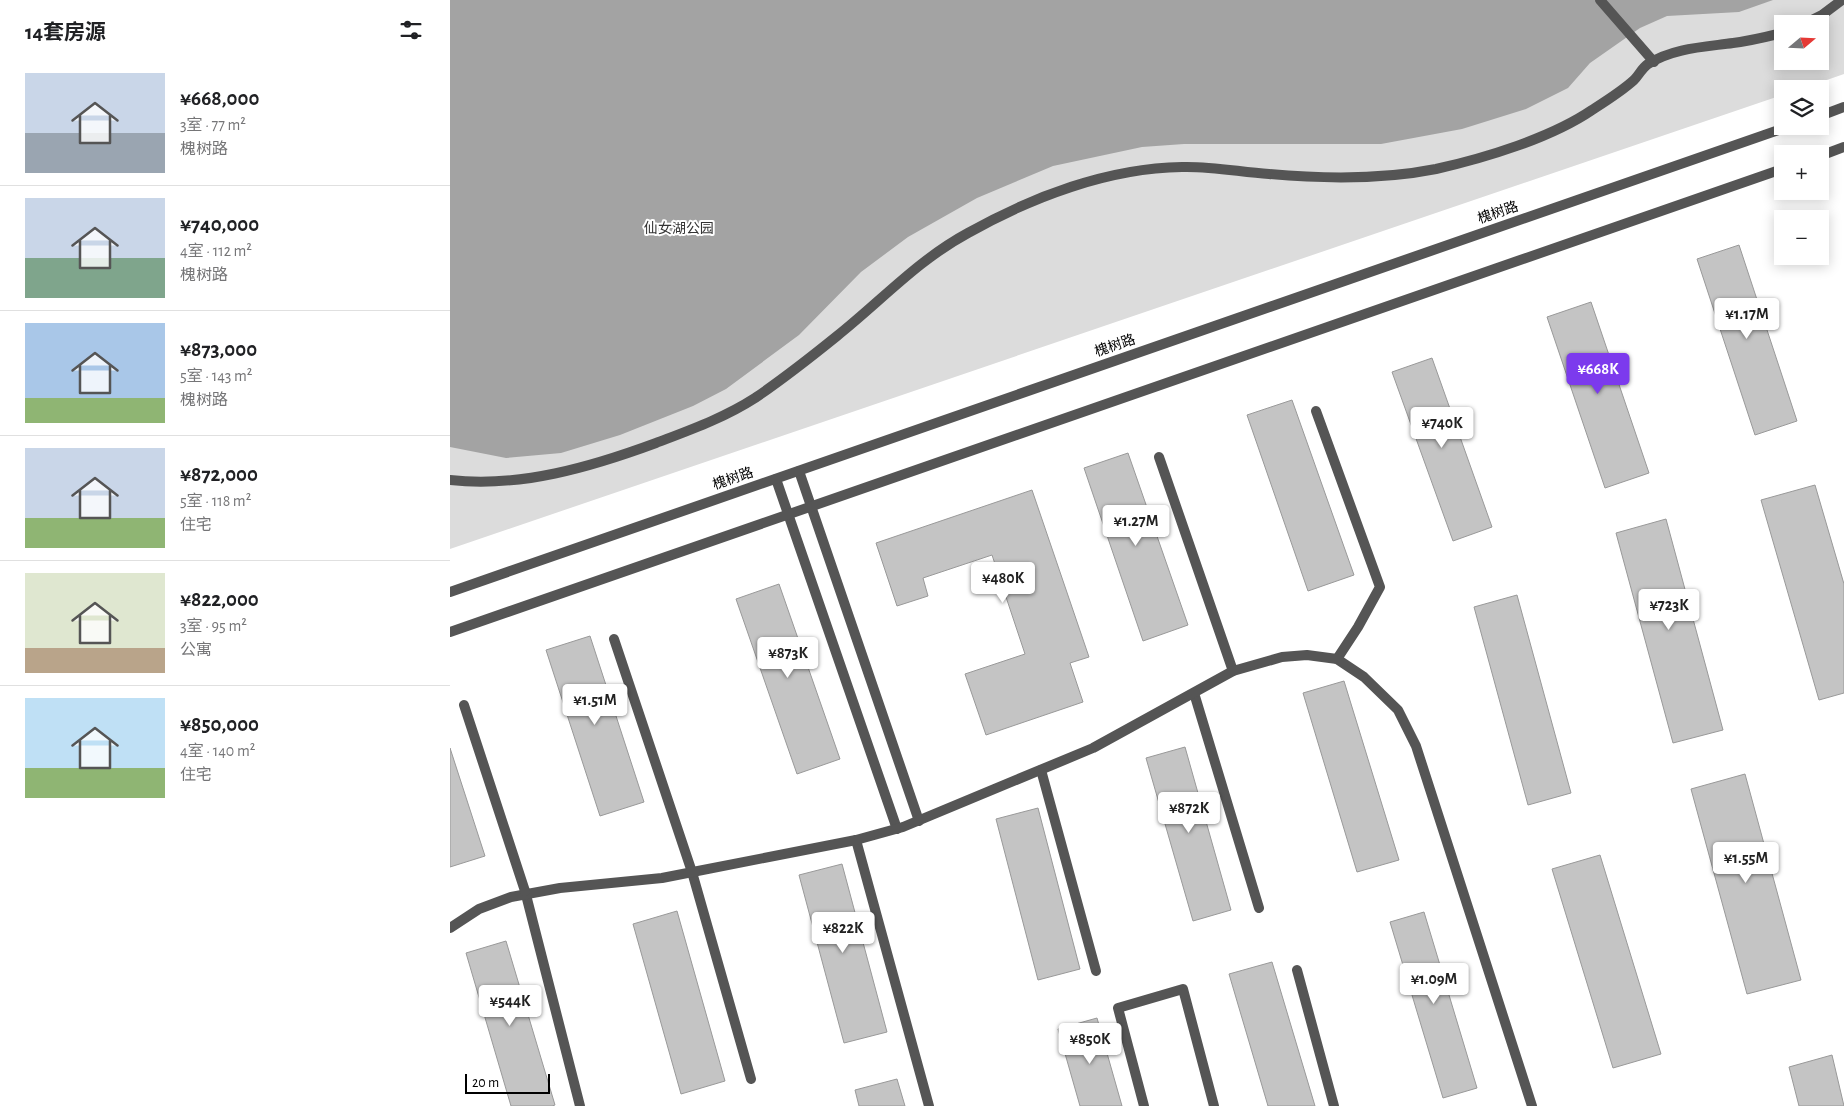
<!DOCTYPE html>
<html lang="zh">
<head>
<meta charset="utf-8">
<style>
	body { margin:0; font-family:"Alegreya Sans","Noto Sans SC",sans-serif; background:#f6f6f6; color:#202124; height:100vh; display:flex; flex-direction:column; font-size:19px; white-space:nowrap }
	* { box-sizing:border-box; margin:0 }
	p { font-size:16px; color:#757577 }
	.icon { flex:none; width:28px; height:28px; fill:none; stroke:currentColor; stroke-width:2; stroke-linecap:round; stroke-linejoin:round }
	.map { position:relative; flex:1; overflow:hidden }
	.side { display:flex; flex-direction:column; background:#fff; width:450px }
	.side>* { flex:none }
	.needle { width:32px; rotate:71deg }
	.fabs { position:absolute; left:1324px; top:15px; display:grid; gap:10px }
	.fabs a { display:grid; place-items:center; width:55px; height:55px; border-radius:0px; background:#fff; box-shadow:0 2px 12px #0003; font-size:25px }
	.scale { position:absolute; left:15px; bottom:12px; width:85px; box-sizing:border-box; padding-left:5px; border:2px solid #000; border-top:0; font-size:14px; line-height:18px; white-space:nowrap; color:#000; -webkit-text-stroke:4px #fff; paint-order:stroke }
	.price { position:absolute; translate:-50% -42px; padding:0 11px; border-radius:5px; background:#fff; color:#222; font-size:16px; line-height:32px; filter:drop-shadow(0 1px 2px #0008) }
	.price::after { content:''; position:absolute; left:50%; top:30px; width:15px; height:11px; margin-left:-8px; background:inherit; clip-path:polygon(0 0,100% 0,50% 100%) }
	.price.active { background:#7c3aed; color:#fff }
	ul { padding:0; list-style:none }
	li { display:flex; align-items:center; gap:15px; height:125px; padding:0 25px }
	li+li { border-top:1px solid #e0e0e0 }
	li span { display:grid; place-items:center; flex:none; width:140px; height:100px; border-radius:0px; color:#555 }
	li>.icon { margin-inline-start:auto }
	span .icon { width:60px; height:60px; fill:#fffc; stroke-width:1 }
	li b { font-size:21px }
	h2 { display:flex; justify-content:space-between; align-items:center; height:60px; padding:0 25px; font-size:21px }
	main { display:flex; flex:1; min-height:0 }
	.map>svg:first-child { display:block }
	.green { fill:#dcdcdc; fill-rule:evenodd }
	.water { fill:#a3a3a3 }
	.building { fill:#c4c4c4; stroke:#999 }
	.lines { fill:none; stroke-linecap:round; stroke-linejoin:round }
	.service { stroke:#555; stroke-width:10 }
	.pedestrian { stroke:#555; stroke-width:10 }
	.minor { stroke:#555; stroke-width:10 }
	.labels { text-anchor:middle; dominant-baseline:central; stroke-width:4; stroke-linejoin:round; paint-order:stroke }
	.street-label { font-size:14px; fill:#000; stroke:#fff }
	.park-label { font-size:14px; fill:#333; stroke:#fff }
</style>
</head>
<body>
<main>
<section class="side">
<h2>14套房源<svg class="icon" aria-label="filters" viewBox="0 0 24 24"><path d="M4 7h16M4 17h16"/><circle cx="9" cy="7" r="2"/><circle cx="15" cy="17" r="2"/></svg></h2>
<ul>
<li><span style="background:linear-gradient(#c9d6e8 60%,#9aa5b1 0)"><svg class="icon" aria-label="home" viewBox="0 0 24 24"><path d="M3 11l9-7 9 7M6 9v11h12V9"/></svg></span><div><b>¥668,000</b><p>3室 · 77 m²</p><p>槐树路</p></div></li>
<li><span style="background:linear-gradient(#c9d6e8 60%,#7fa58c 0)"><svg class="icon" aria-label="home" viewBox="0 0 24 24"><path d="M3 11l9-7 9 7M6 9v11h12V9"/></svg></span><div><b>¥740,000</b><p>4室 · 112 m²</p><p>槐树路</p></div></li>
<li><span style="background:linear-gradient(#a9c7e8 75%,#8fb573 0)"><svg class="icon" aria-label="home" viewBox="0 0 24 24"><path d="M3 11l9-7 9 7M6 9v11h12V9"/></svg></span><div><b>¥873,000</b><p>5室 · 143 m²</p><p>槐树路</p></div></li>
<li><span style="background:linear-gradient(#c9d6e8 70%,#8fb573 0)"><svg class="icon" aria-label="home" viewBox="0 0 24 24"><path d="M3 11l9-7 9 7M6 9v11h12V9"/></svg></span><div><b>¥872,000</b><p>5室 · 118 m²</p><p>住宅</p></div></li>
<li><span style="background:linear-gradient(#dfe7d0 75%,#b9a48a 0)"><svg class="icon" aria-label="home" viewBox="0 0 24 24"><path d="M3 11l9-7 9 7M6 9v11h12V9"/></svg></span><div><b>¥822,000</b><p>3室 · 95 m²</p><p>公寓</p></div></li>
<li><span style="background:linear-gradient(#bfe0f5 70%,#8fb573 0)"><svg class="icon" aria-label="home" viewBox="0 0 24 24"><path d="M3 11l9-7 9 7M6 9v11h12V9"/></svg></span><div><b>¥850,000</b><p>4室 · 140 m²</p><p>住宅</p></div></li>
</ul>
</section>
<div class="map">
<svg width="1394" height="1106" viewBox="0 0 1394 1106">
	<rect width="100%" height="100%" fill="#fff"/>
	<path class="green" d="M0,0h1394v74l-43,15h-19v6l-1332,454zM1332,24h38v37h-38z"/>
	<polygon class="water" points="0,0 1323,0 1289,12 1217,16 1190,28 1140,63 1118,88 1076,109 1012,129 931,144 734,144 692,147 603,166 527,198 458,237 411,272 349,335 276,389 243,406 170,435 111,453 56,458 0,447"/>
	<g class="building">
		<polygon points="1289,245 1347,421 1305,435 1247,259"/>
		<polygon points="1141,302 1199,473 1155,488 1097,317"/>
		<polygon points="982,358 1042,527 1003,541 942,372"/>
		<polygon points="842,400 904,575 858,591 797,415"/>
		<polygon points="678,453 738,625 693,641 634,468"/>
		<polygon points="1365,485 1394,584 1394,693 1369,700 1311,500"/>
		<polygon points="582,490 639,657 620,663 633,702 536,735 515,674 575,654 542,555 473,578 478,596 447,606 426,543"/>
		<polygon points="1216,519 1273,730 1223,743 1166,533"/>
		<polygon points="329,584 390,759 347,774 286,599"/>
		<polygon points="1067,595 1121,793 1078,805 1024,607"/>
		<polygon points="140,636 194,802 150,816 96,650"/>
		<polygon points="894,681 949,860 907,872 853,693"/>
		<polygon points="735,747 781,910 743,921 696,758"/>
		<polygon points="0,748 35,856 0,867"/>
		<polygon points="1295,774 1351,980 1297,994 1241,789"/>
		<polygon points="588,808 630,969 588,980 546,819"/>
		<polygon points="1150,855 1211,1054 1163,1068 1102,869"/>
		<polygon points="392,864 437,1032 394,1043 349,875"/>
		<polygon points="227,911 275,1081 231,1094 183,924"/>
		<polygon points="974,912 1027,1088 993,1098 940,922"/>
		<polygon points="56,941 105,1105 102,1106 61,1106 16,953"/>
		<polygon points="822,962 865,1106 818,1106 779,974"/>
		<polygon points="647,1018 672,1106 630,1106 608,1029"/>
		<polygon points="1382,1055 1394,1106 1349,1106 1339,1067"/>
		<polygon points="447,1079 455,1106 409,1106 405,1090"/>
	</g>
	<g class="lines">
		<g class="service">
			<polyline points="866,411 930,587 908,627 887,659"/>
			<polyline points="709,457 783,671"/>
			<polyline points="349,471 469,821"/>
			<polyline points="326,479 447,829"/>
			<polyline points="164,639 242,872 301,1079"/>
			<polyline points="744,693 809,908"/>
			<polyline points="591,770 646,971"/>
			<polyline points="406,840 479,1106"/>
			<polyline points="75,891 130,1106"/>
			<polyline points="0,928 29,909 61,897 110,888 212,878 406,840 453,827 643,748 783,671 832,657 857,655 887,659 914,677 948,710 966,746 1082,1106"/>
			<polyline points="847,970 884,1106"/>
			<polyline points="694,1106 668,1008 733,989 764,1106"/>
		</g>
		<g class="pedestrian">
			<polyline points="1150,0 1204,62"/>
			<polyline points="1354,24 1372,15 1392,0"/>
			<path d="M0,480c70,8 141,-13 206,-37 34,-13 68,-25 99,-45 28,-19 56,-41 82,-62 44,-35 81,-76 131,-103 64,-36 140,-65 214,-66 29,-1 58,5 87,7 56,5 112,6 167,-5 49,-11 115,-31 156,-59 14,-9 30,-19 42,-30 5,-5 8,-12 14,-16 25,-16 56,-17 85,-21 16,-2 33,-6 49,-10"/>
		</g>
		<g class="minor">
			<polyline points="1370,116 1394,107"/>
			<polyline points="1370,156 1394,147"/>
			<polyline points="0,592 1340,126"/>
			<polyline points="0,632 1332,169"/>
			<polyline points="14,705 75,891"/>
		</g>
	</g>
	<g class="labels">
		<g class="street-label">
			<text transform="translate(1048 213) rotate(-19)">槐树路</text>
			<text transform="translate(665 346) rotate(-19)">槐树路</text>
			<text transform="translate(283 479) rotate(-19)">槐树路</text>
		</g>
		<g class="park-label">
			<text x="229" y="229">仙女湖公园</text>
		</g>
	</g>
</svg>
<div class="fabs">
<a><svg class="needle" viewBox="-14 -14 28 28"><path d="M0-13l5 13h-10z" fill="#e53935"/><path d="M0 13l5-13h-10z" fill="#757577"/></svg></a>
<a><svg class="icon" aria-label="layers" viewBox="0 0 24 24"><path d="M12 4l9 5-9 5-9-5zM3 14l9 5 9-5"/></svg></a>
<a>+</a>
<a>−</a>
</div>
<div class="scale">20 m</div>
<b class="price" style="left:1297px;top:340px">¥1.17M</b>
<b class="price active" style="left:1148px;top:395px">¥668K</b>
<b class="price" style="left:992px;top:449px">¥740K</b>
<b class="price" style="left:686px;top:547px">¥1.27M</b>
<b class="price" style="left:553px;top:604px">¥480K</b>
<b class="price" style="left:1219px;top:631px">¥723K</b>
<b class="price" style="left:338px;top:679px">¥873K</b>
<b class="price" style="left:145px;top:726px">¥1.51M</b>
<b class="price" style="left:739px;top:834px">¥872K</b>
<b class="price" style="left:1296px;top:884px">¥1.55M</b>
<b class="price" style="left:393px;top:954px">¥822K</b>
<b class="price" style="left:984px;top:1005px">¥1.09M</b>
<b class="price" style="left:60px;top:1027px">¥544K</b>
<b class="price" style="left:640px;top:1065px">¥850K</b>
</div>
</main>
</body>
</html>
